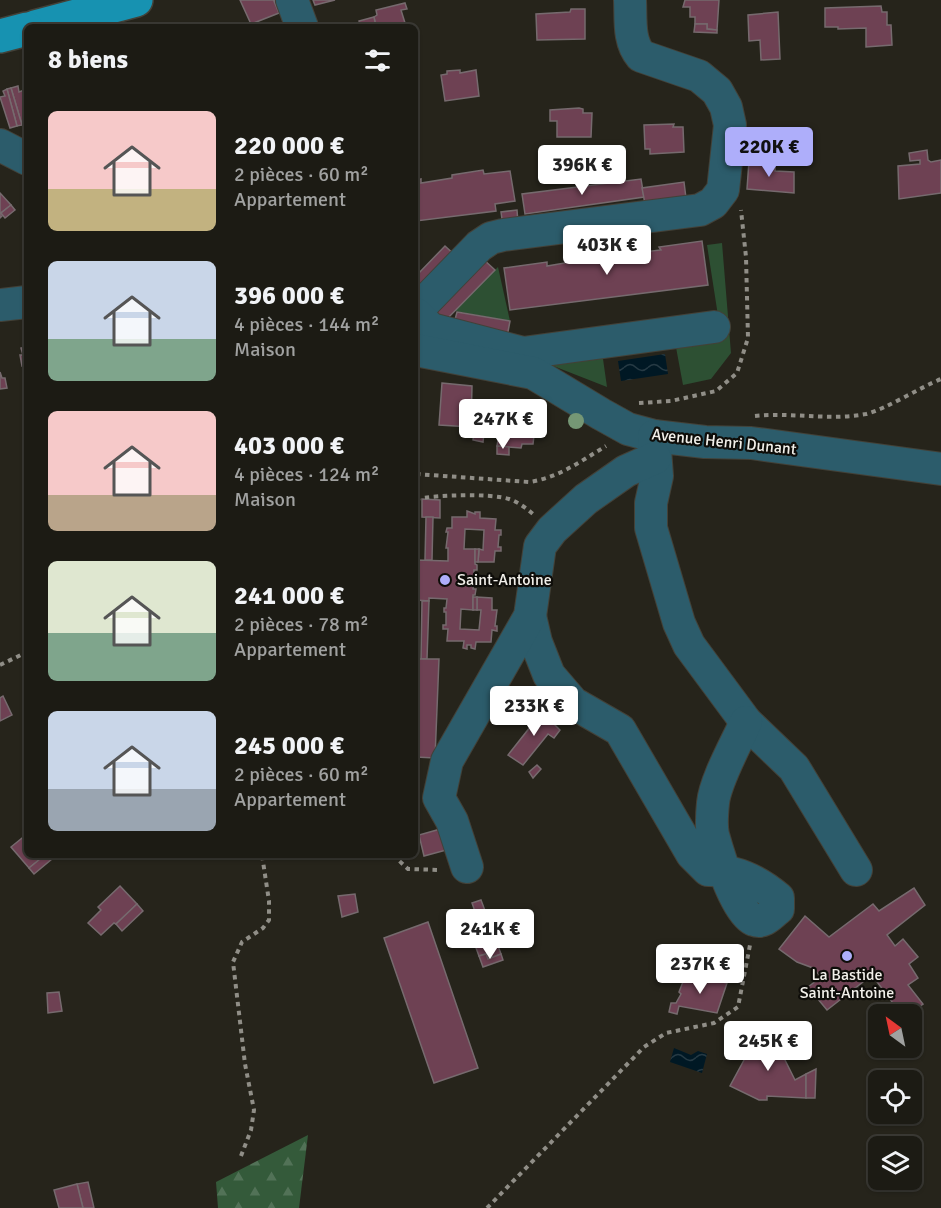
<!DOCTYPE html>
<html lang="fr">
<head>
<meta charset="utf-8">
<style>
	body { margin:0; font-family:Signika,sans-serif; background:#25241d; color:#f1f3f6; height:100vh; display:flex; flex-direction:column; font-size:22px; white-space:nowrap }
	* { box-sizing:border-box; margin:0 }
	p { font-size:20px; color:#a0a1a0 }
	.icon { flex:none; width:33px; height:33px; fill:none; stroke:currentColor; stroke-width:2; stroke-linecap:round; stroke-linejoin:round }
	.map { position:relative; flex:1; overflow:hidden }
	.details { position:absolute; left:24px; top:24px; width:394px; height:834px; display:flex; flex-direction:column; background:#1c1b14; border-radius:9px; box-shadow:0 2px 4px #0004,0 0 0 2px #3a3934 }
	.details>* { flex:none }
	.needle { width:39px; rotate:327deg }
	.fabs { position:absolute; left:868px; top:1004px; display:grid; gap:12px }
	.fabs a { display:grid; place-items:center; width:54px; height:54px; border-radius:9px; background:#1c1b14; box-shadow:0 2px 4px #0004,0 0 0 2px #3a3934; font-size:30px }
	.price { position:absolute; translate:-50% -51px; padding:0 14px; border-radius:6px; background:#fff; color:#222; font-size:20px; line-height:39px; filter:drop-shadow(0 2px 3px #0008) }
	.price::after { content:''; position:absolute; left:50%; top:36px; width:18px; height:14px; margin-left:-9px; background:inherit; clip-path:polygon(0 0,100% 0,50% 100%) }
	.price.current { background:#aeaefa; color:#111 }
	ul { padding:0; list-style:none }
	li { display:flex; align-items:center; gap:18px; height:150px; padding:0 24px }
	li span { display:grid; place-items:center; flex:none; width:168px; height:120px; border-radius:9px; color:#555 }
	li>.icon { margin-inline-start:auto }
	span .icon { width:72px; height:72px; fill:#fffc; stroke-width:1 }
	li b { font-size:26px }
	h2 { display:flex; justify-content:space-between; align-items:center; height:72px; padding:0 24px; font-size:26px }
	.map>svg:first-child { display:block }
	.green { fill:#2d5033 }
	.forest { fill:url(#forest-firs) }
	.water { fill:url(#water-waves) }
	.building { fill:#6e4153; stroke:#766a6e; stroke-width:1.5 }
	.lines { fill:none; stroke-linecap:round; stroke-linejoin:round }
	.minor-casing { stroke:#434138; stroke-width:34 }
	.major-casing { stroke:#434138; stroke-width:36 }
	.path { stroke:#908e87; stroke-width:4; stroke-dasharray:4.5 4.5; stroke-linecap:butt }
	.minor { stroke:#2c5c6b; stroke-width:32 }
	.major { stroke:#1792b1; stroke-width:33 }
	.tree { fill:#759775 }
	.poi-dot { fill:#aeaefa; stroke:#0e0d09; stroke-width:2 }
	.labels { text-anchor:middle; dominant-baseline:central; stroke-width:4.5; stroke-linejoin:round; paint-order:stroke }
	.street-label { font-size:16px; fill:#f2f0ea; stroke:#0e0d09 }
	.poi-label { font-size:16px; fill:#f2f0ea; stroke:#0e0d09; text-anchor:start }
</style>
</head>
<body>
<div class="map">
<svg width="941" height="1208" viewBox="0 0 941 1208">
	<defs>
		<pattern id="forest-firs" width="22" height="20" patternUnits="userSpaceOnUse" patternTransform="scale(1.5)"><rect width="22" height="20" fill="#345a3a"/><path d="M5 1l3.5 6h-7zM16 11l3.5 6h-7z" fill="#527257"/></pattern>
		<pattern id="water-waves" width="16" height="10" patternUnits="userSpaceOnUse" patternTransform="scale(1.5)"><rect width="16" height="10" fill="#001824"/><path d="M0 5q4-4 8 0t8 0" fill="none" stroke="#263a44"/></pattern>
	</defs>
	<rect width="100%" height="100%" fill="#26241b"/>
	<g class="green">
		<polygon points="722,243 731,353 711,379 683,385 675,342 721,335 707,245"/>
		<polygon points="498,267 510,321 455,311"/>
		<polygon points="602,352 607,387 538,360"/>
	</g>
	<polygon class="forest" points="308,1135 299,1208 218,1208 216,1182"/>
	<g class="water">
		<polygon points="665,354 668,374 621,381 618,361"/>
		<polygon points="674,1048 691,1055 698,1051 707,1054 702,1073 670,1062"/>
	</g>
	<g class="building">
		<polygon points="240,0 276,0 274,1 279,13 251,24"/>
		<polygon points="313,0 335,0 315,5"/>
		<polygon points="685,0 719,0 717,30 707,29 707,24 695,24 695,17 690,17 690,7 683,7"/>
		<polygon points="405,3 407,9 401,10 405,23 388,27 376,27 374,17 377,15 376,10"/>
		<polygon points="881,6 882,12 887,12 887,25 891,25 892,45 866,47 866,28 838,29 838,27 825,27 825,8"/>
		<polygon points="571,9 585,9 585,39 537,40 536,14 570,12"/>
		<polygon points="778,12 780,59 761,60 760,40 749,41 748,15"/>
		<polygon points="374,17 376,27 361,27 359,21"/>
		<polygon points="695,24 707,24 707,29 717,30 717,33 694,32"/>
		<polygon points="460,70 460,73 476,70 479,96 445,101 441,75 447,74 447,71"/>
		<polygon points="18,86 19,92 27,89 27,123 22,125 11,88"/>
		<polygon points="11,88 22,125 17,126 8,93 7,89"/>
		<polygon points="7,89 17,126 10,128 0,97 5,96 3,91"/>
		<polygon points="579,108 583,109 583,113 592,113 591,137 557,137 557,121 550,121 550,110"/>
		<polygon points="674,124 673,127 683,127 684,152 650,154 650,149 645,149 644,125"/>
		<polygon points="927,150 928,160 931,162 941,160 941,193 899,199 898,166 920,164 920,160 910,161 909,153"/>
		<polygon points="749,161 775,163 775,171 794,172 794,193 747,189"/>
		<polygon points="483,170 484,174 510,171 515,201 495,204 496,211 416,221 416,180 421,179 421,183 452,178 452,175"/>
		<polygon points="641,179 644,197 525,214 522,194"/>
		<polygon points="684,182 686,198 645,204 642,188"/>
		<polygon points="0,193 11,205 1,213 3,215 0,218"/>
		<polygon points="11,205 15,210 5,218 1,213"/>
		<polygon points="517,210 518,223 503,226 501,212"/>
		<polygon points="702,241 708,285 510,310 504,268 547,262 547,266 565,263 564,260 594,256 594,259 612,257 612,254 642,250 643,252 661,250 659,247"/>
		<polygon points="445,246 457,257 416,300 416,276"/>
		<polygon points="483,259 495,270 445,321 434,310"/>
		<polygon points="457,312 510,321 507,337 453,327"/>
		<polygon points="27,347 27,364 22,366 20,355 23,355 21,348"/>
		<polygon points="0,372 2,378 5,378 7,388 0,389"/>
		<polygon points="442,383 472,386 471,427 439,425"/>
		<polygon points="515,403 537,411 533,444 522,444 521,448 497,446 501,421 507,421"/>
		<polygon points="475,424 485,425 483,442 473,440"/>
		<polygon points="497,446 509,447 509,455 497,454"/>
		<polygon points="422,499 440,500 440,518 422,517"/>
		<polygon points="467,511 475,514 475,512 480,512 480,518 496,519 495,530 501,530 501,535 499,535 498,547 501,547 501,551 495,551 494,562 478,562 479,549 483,550 484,530 465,529 464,549 475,549 475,564 477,565 477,570 474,570 473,589 476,589 475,595 473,595 473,610 461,609 460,629 479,630 481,610 477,610 477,597 492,598 492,610 497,610 495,626 497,626 497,631 492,630 491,642 476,642 475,649 471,648 471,645 467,645 467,649 463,648 464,641 447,641 448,629 443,629 443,625 446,625 446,612 444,612 444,608 446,608 447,599 429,598 429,601 416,600 416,560 448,561 448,548 446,548 448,532 446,532 447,528 452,528 452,517 467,517"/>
		<polygon points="426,517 433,517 432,560 425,560"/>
		<polygon points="475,549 479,549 478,562 475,562"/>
		<rect x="473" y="597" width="4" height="13"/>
		<polygon points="422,601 429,601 427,659 421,659"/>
		<polygon points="416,659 439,659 435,758 416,757"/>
		<polygon points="3,696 12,715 0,721 0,698"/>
		<polygon points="537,708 556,723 555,725 560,730 554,738 548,734 523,765 508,755 538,717 533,713"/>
		<polygon points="537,765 541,769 533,778 529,772"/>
		<polygon points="444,828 450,849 424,856 419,835"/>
		<polygon points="27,834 27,855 45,855 29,868 11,847"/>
		<polygon points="45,855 48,855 52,859 34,874 29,868"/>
		<polygon points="120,886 137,904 116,924 114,923 101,935 88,923 101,910 98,907"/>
		<polygon points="914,888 925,905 887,935 895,946 903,939 918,957 909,964 918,978 908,985 923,1004 909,1014 901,1014 872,975 827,1010 808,987 821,977 813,968 797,962 779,949 805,916 829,937 873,904 879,911"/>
		<polygon points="355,894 358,912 342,917 338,896"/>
		<polygon points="481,900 487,916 478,920 472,903"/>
		<polygon points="137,904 143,911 122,931 116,924"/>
		<polygon points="428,922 478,1068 434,1083 384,938"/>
		<polygon points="491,926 501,954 488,959 486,954 479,956 471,934"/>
		<polygon points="486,954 488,959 501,954 503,960 483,967 479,956"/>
		<polygon points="686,974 727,983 717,1013 679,1006 677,1014 669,1012 671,1003 676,1003 681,994 679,992"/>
		<polygon points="59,992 62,1011 48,1013 47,993"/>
		<polygon points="770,1030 795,1080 806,1074 806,1098 767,1096 767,1100 759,1100 730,1086 757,1036"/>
		<polygon points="816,1069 815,1098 806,1098 806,1074"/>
		<polygon points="88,1182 94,1208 83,1208 77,1184"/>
		<polygon points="77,1184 83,1208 59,1208 54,1190"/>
	</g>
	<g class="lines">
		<g class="minor-casing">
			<g id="minor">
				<polyline points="292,0 302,27"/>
				<polyline points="0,145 27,159"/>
				<polyline points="0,305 27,302"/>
				<path d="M416,311l63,-65 12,-8 12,-3 197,-25 13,-7 10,-13 7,-65 -4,-18 -9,-16 -18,-15 -58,-20c-13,-15 -10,-37 -11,-56"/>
				<polyline points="416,314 431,329 523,353 714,327"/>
				<polyline points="416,350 533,373 601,414 628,429 654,436 705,442 751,443 941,469"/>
				<polyline points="654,436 657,476 651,503 651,528 679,623 689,645 746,722 794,768 856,870"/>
				<path d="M530,616l6,26 13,33 24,28 47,27 72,124 16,16c27,0 49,10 70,28v11c-7,5 -14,15 -24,11 -18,-6 -36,-67 -41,-85 -2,-9 -1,-22 0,-32 2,-22 23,-59 33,-81"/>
				<polyline points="467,867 452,821 439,798 447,761 530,616 540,546 552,530 586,499 626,471 655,458"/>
			</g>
		</g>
		<g class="major-casing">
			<g id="major">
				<polyline points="35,27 136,0"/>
				<polyline points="0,36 27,29"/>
			</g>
		</g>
		<g class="path">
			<polyline points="639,403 671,401 716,391 737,373 748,338 746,257 741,210"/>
			<path d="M755,416c37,-4 74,5 111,-2 20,-5 53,-26 75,-35"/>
			<path d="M416,474l113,8c29,-4 52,-21 77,-36"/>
			<path d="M416,499c20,-4 74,-6 93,0 9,3 17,9 24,15"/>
			<polyline points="0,665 27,652"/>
			<polyline points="393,855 408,869 441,870"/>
			<polyline points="241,1156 251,1130 254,1110 245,1064 233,962 242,942 263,928 269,920 269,901 262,855"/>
			<polyline points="487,1208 644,1047 666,1033 714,1023 738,1007 750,945"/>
		</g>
		<use href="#minor" class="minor"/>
		<use href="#major" class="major"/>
	</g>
	<circle class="tree" cx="576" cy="421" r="8"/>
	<g class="poi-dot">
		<circle cx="445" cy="580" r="6"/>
		<circle cx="847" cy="956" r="6"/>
	</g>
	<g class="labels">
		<g class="street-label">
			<text transform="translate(724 442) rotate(6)">Avenue Henri Dunant</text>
		</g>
		<g class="poi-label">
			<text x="457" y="580">Saint-Antoine</text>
			<text x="847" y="975" text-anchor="middle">La Bastide<tspan x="847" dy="18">Saint-Antoine</tspan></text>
		</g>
	</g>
</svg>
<div class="fabs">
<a><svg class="needle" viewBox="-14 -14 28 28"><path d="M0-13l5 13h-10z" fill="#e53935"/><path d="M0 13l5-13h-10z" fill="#a0a1a0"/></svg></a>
<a><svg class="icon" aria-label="locate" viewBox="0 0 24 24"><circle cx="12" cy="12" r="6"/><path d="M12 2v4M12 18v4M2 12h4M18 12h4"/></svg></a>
<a><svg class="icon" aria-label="layers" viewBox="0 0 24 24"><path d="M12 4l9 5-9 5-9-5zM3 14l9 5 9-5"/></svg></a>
</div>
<b class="price current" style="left:769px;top:178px">220K €</b>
<b class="price" style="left:582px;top:196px">396K €</b>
<b class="price" style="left:607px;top:276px">403K €</b>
<b class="price" style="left:503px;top:450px">247K €</b>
<b class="price" style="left:534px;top:737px">233K €</b>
<b class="price" style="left:490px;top:960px">241K €</b>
<b class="price" style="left:700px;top:995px">237K €</b>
<b class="price" style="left:768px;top:1072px">245K €</b>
<section class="details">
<h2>8 biens<svg class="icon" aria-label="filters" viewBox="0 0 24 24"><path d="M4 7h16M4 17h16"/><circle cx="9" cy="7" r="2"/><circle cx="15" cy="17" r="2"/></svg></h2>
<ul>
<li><span style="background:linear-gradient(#f6c9c9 65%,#c2b280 0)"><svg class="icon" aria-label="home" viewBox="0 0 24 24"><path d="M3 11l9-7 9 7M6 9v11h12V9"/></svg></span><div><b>220 000 €</b><p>2 pièces · 60 m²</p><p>Appartement</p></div></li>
<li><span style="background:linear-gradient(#c9d6e8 65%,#7fa58c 0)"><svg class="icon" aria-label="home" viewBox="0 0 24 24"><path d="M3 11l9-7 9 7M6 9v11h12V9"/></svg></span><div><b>396 000 €</b><p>4 pièces · 144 m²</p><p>Maison</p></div></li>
<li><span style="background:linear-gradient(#f6c9c9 70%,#b9a48a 0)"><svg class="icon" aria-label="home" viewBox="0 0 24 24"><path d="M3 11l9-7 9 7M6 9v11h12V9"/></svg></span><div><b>403 000 €</b><p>4 pièces · 124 m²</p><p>Maison</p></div></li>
<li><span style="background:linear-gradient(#dfe7d0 60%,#7fa58c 0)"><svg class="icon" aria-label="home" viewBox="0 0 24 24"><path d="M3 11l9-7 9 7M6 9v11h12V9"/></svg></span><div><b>241 000 €</b><p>2 pièces · 78 m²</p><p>Appartement</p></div></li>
<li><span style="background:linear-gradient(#c9d6e8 65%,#9aa5b1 0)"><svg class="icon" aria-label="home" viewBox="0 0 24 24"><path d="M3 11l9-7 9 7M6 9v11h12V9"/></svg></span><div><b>245 000 €</b><p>2 pièces · 60 m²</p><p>Appartement</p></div></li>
</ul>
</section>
</div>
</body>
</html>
